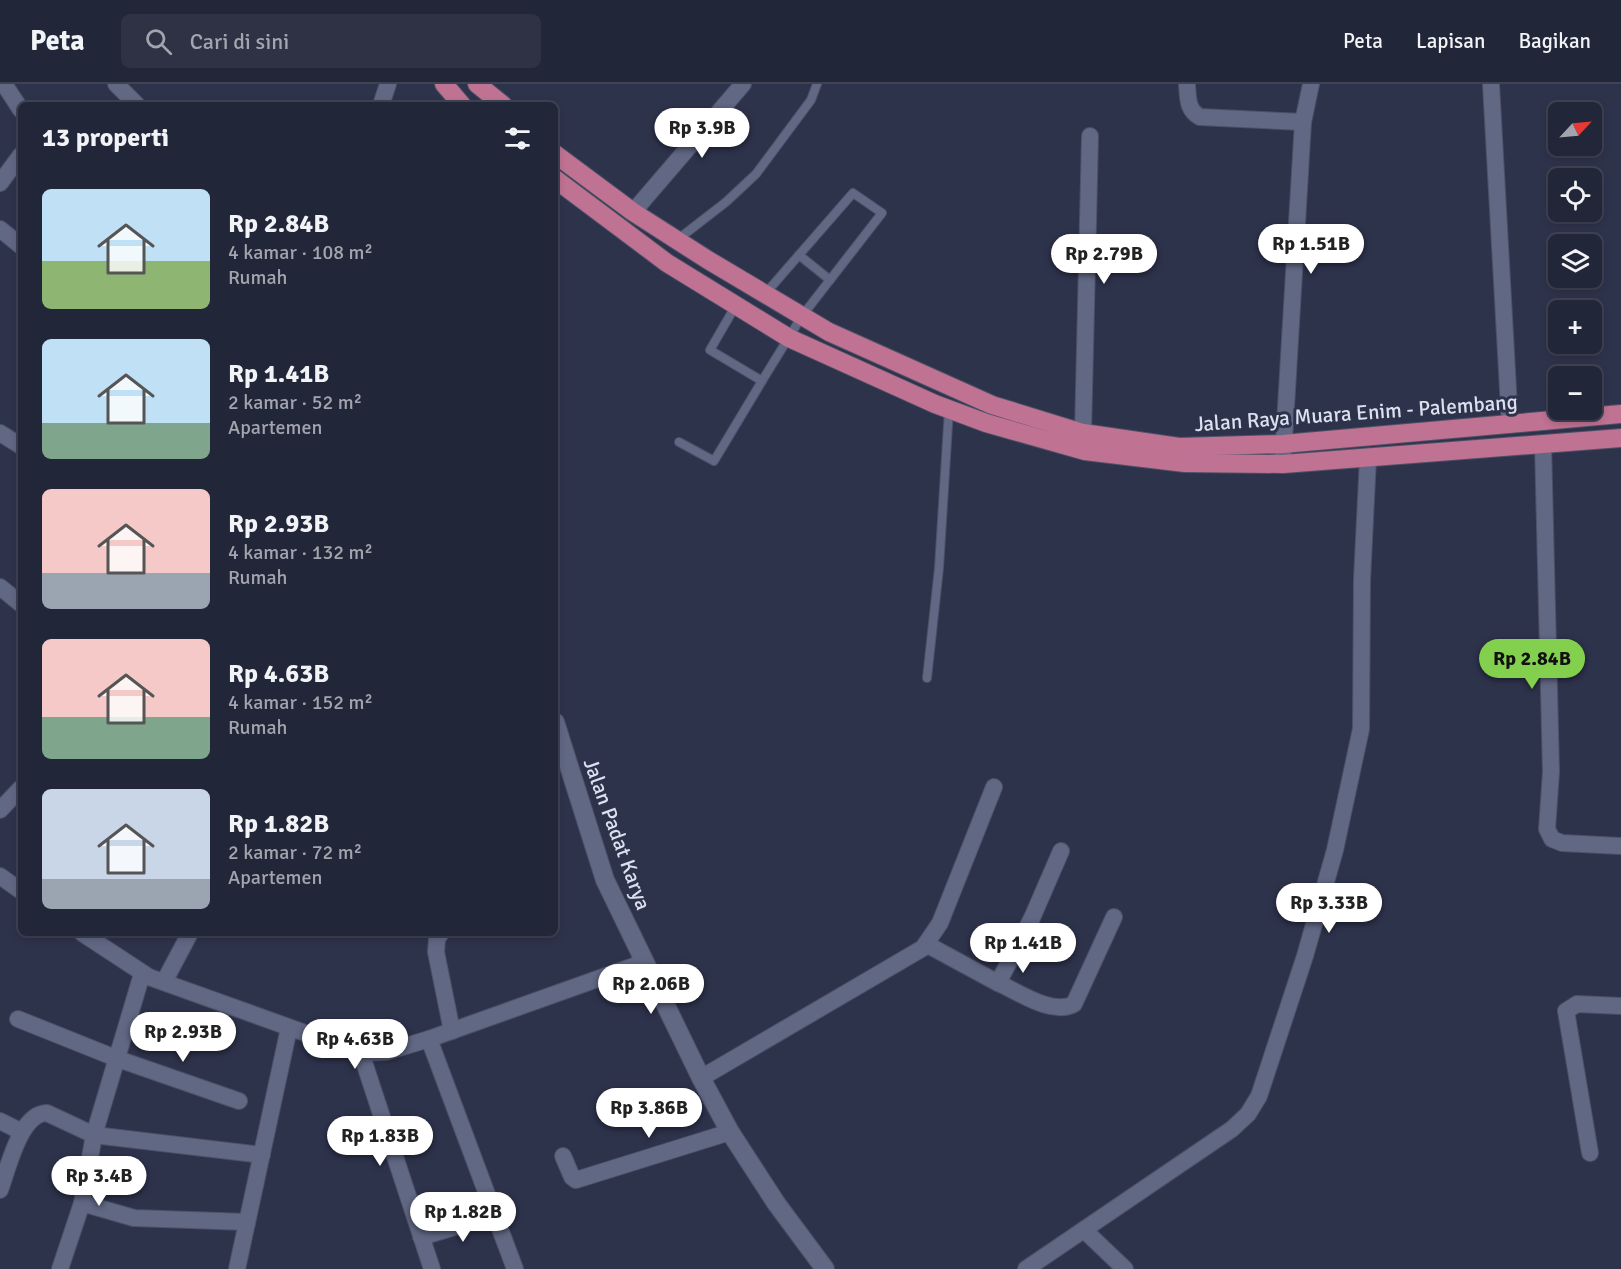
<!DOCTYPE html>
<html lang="id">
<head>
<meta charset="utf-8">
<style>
	body { margin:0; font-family:Signika,sans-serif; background:#2e3244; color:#f1f3f6; height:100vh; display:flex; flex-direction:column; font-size:22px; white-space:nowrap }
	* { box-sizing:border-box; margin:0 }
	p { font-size:20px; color:#a2a5ae }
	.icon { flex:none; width:33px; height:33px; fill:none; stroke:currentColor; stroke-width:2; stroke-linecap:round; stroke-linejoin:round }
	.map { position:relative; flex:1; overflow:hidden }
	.sheet { position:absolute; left:18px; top:18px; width:540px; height:834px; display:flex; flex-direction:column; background:#222639; border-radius:9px; box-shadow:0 3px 9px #0003,0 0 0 2px #3f4353 }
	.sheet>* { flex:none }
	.needle { width:39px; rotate:64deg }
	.tools { position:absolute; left:1548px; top:18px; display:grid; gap:12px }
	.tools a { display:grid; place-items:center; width:54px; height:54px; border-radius:9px; background:#222639; box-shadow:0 3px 9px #0003,0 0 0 2px #3f4353; font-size:30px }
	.price { position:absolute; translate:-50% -51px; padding:0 14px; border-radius:21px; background:#fff; color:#222; font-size:20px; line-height:39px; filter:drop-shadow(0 2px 3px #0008) }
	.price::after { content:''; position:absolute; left:50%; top:36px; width:18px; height:14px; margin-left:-9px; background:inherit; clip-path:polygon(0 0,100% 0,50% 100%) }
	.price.active { background:#83d04f; color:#111 }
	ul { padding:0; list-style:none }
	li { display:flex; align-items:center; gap:18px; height:150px; padding:0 24px }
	li span { display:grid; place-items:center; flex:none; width:168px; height:120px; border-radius:9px; color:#555 }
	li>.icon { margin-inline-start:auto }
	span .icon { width:72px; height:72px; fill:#fffc; stroke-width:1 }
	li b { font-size:26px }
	h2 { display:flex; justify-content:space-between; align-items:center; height:72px; padding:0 24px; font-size:26px }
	header { display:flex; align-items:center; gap:36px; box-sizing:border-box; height:84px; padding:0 30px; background:#222639; border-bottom:2px solid #3f4353 }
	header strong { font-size:28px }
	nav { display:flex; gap:33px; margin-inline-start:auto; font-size:21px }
	.search { width:420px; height:54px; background:#2e3244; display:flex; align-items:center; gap:15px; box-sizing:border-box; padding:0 21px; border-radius:9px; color:#a2a5ae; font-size:22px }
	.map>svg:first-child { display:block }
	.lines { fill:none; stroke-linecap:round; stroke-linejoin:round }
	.lane-casing { stroke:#4d5166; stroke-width:10 }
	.street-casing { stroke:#4d5166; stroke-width:18 }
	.secondary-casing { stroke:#4d5166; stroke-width:20 }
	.primary-casing { stroke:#4d5166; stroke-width:20 }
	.lane { stroke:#616884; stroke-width:8 }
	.street { stroke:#616884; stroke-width:16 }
	.secondary { stroke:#616884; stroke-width:18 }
	.primary { stroke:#bf7292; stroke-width:18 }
	.labels { text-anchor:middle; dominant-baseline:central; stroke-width:6; stroke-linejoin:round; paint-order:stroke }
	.street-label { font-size:21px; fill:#dce0f0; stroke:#2e334c }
</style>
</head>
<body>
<header>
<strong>Peta</strong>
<div class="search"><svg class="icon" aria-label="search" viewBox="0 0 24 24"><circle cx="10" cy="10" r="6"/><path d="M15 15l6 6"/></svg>Cari di sini</div>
<nav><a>Peta</a><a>Lapisan</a><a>Bagikan</a></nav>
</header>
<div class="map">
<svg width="1621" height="1185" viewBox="0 0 1621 1185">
	<rect width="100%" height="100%" fill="#2e334c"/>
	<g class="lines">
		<g class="lane-casing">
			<g id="lane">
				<polyline points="677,156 726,118 756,90 811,16 817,0"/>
				<polyline points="799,171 830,196"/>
				<polyline points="736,221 710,266 762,297 802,232 882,129 853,109 765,210"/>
				<polyline points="679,358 714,377 762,297"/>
				<polyline points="927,594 939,484 949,325"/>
			</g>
		</g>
		<g class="street-casing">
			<g id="street">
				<polyline points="4,0 21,26"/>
				<polyline points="116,0 137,21"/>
				<path d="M1187,0c1,14 0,26 13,33l103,5"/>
				<polyline points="1491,0 1510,341"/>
				<polyline points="381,21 388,0"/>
				<polyline points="0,99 21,71"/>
				<polyline points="633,128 743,0"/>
				<polyline points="0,145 21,162"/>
				<polyline points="0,349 21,362"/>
				<polyline points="1083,349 1090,52"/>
				<polyline points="1543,360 1551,688 1547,745 1552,755 1562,759 1621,762"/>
				<polyline points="1283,373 1303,38 1311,0"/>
				<polyline points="0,503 21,520"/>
				<polyline points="0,726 21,704"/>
				<polyline points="0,792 21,807"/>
				<polyline points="82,849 149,893 361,969 386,968 429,955 645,878"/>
				<polyline points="441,849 437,855 436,868 452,947"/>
				<polyline points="926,860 998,899 1032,834 1061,767"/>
				<polyline points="164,898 190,849"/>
				<path d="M998,899c21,9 54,33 76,21l40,-87"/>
				<polyline points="18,935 118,975 239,1017"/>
				<polyline points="429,955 515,1185"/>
				<polyline points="361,969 432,1185"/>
				<polyline points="701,994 923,864 940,839 994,703"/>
				<polyline points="0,1037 22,1048"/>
				<polyline points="1590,1069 1566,927 1577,920 1621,922"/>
				<polyline points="563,1072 572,1093 576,1096 730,1048"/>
				<path d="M0,1106c8,-21 20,-77 47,-77l47,22 168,20"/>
				<polyline points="82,1119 134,1134 247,1138"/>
				<polyline points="1084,1146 1125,1185"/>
				<polyline points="421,1153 495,1131"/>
				<polyline points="60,1185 82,1119 94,1051 142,890"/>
				<polyline points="237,1185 289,944"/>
				<polyline points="1026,1185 1232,1045 1248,1030 1259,1012 1305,872 1335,766 1361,645 1362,496 1368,374"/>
			</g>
		</g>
		<g class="secondary-casing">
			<polyline id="secondary" points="555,638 605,796 701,994 730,1048 776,1119 825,1185"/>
		</g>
		<g class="primary-casing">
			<g id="primary">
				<polyline points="444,0 462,21"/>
				<polyline points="477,0 503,21"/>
				<polyline points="555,70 633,128 708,176 829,248 992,321 1083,349 1179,363 1283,360 1621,330"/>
				<polyline points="555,95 667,179 789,254 935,320 986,339 1085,367 1185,379 1283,380 1621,354"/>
			</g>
		</g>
		<use href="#lane" class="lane"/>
		<use href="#street" class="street"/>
		<use href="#secondary" class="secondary"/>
		<use href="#primary" class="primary"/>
	</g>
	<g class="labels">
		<g class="street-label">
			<text transform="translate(1356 329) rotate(-4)">Jalan Raya Muara Enim - Palembang</text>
			<text transform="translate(617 750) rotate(70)">Jalan Padat Karya</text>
		</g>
	</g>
</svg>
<div class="tools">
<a><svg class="needle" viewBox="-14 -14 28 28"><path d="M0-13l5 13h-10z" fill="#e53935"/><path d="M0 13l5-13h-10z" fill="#a2a5ae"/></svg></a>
<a><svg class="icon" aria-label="locate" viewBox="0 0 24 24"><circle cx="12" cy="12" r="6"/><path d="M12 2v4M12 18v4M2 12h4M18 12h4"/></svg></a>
<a><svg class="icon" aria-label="layers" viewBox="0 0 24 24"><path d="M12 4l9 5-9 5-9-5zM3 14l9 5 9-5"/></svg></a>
<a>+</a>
<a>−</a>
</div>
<b class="price" style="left:702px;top:75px">Rp 3.9B</b>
<b class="price" style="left:1311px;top:191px">Rp 1.51B</b>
<b class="price" style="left:1104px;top:201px">Rp 2.79B</b>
<b class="price active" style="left:1532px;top:606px">Rp 2.84B</b>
<b class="price" style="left:1329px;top:850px">Rp 3.33B</b>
<b class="price" style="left:1023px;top:890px">Rp 1.41B</b>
<b class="price" style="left:651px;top:931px">Rp 2.06B</b>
<b class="price" style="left:183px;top:979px">Rp 2.93B</b>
<b class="price" style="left:355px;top:986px">Rp 4.63B</b>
<b class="price" style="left:649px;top:1055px">Rp 3.86B</b>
<b class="price" style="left:380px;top:1083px">Rp 1.83B</b>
<b class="price" style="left:99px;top:1123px">Rp 3.4B</b>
<b class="price" style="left:463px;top:1159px">Rp 1.82B</b>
<section class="sheet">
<h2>13 properti<svg class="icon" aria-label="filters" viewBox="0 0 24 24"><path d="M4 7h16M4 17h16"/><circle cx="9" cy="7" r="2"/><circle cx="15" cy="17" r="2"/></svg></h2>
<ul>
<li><span style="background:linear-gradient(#bfe0f5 60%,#8fb573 0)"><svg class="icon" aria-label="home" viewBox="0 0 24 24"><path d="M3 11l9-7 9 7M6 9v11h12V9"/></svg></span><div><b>Rp 2.84B</b><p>4 kamar · 108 m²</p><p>Rumah</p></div></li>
<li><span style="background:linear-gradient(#bfe0f5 70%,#7fa58c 0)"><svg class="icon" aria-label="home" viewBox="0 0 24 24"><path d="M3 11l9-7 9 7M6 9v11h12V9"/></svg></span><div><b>Rp 1.41B</b><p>2 kamar · 52 m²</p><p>Apartemen</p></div></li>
<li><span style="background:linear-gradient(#f6c9c9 70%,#9aa5b1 0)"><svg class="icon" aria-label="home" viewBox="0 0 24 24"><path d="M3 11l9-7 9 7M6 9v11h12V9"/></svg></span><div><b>Rp 2.93B</b><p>4 kamar · 132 m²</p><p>Rumah</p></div></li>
<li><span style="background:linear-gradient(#f6c9c9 65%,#7fa58c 0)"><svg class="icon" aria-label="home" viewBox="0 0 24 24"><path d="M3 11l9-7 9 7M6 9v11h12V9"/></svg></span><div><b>Rp 4.63B</b><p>4 kamar · 152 m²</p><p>Rumah</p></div></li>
<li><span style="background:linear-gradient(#c9d6e8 75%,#9aa5b1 0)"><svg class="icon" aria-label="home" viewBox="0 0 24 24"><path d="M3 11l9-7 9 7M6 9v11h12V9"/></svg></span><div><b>Rp 1.82B</b><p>2 kamar · 72 m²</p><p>Apartemen</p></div></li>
</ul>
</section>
</div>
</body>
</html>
